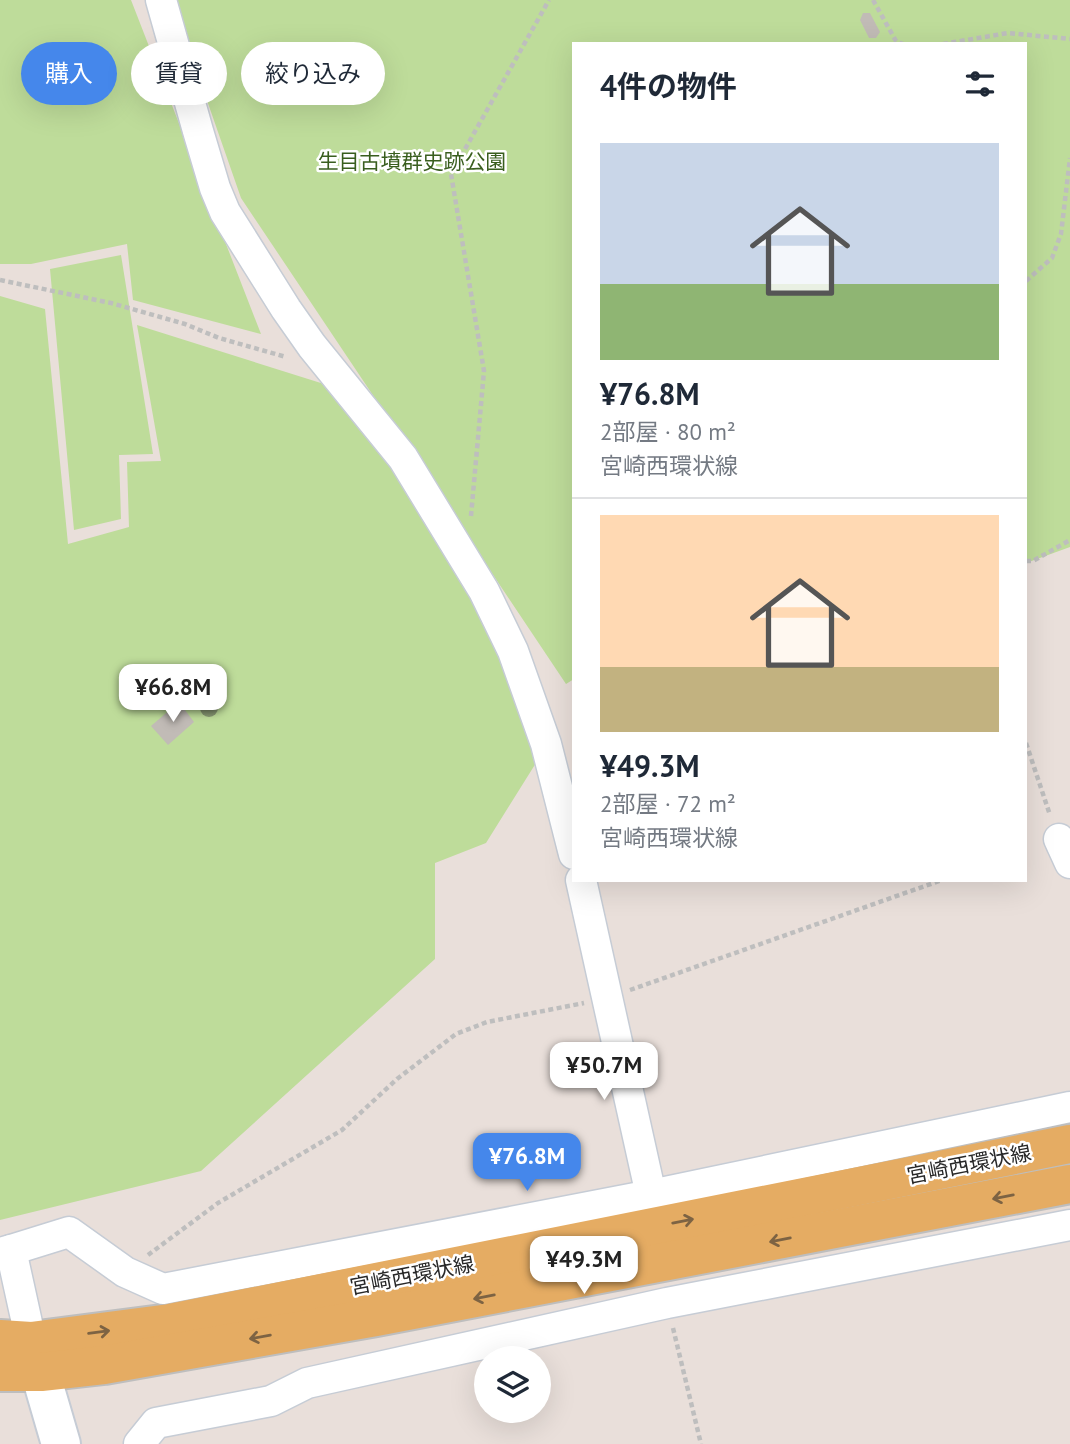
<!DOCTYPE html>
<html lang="ja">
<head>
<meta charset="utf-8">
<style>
	body { margin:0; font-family:"PT Sans","Noto Sans JP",sans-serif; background:#f2f2f3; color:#1f2937; height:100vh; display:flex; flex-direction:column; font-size:26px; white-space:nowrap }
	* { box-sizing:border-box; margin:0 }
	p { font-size:23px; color:#747a83 }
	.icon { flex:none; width:38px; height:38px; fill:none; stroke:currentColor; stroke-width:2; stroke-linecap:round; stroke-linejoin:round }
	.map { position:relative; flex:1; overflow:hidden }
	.sheet { position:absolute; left:572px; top:42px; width:455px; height:840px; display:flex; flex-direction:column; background:#fff; border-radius:0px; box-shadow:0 7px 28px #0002 }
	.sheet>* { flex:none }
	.hud { position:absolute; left:21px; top:42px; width:446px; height:63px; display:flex; gap:14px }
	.controls { position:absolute; left:474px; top:1346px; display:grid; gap:14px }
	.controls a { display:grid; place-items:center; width:77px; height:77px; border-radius:50%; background:#fff; box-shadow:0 7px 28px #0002; font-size:35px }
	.price { position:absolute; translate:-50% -60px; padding:0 16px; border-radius:14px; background:#fff; color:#222; font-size:23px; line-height:46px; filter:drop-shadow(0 2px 4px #0008) }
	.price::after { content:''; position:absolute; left:50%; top:42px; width:21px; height:16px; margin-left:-10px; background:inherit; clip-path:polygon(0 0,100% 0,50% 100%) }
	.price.current { background:#4587eb; color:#fff }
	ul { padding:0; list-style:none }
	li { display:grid; align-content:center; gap:14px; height:371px; padding:0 28px }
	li+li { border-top:2px solid #e0e1e3 }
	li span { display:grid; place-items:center; height:217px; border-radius:0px; color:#555 }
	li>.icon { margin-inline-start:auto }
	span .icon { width:126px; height:126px; fill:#fffc; stroke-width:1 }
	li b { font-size:30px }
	h2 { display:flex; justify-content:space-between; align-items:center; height:84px; padding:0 28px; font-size:30px }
	.chip { padding:0 24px; border-radius:32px; background:#fff; box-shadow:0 7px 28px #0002; font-size:24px; line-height:63px }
	.chip.current { background:#4587eb; color:#fff }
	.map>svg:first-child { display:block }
	.green { fill:#bedc9a }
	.building { fill:#c1bbb6 }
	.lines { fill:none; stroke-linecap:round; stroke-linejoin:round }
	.street-casing { stroke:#c6ccd5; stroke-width:33 }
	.secondary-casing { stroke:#c6ccd5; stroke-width:42 }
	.primary-casing { stroke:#bebebe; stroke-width:42 }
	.path { stroke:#bebebe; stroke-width:4.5; stroke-dasharray:5 3.5; stroke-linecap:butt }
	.street { stroke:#fff; stroke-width:30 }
	.secondary { stroke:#fff; stroke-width:38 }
	.primary { stroke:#e5ac63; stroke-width:38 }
	.tree { fill:#889873 }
	.oneway { stroke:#7d6343 }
	.labels { text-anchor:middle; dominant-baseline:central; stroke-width:5; stroke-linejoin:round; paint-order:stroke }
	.park-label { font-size:21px; fill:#395e1e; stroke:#fff }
	.street-label { font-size:21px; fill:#282828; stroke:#fff }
</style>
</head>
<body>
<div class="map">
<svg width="1070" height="1444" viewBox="0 0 1070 1444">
	<rect width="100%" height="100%" fill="#e9dfda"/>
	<g class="green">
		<polygon points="0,0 131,0 261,334 133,300 127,244 31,264 0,264"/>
		<polygon points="172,0 1070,0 1070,547 1026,563 1026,44 574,44 574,679 566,684 241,198"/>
		<polygon points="121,255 153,454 119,455 121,519 74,530 50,269"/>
		<polygon points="0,296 45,309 68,544 129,527 127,462 161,461 137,325 324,384 392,462 457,573 505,661 541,755 486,843 435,863 435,959 201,1171 0,1220"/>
	</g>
	<g class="building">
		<polygon points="863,13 870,13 880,32 876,38 869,38 860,20"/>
		<polygon points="179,702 194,722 168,745 151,726"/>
	</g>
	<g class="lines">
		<g class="street-casing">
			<g id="street">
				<polyline points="161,0 198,131 215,188 225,212 286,309 312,346 403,458 484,591 513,651 546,744 574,854"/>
				<polyline points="1059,839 1070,863"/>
				<polyline points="581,880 651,1195"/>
				<polyline points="11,1250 69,1232 125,1272 163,1289 651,1195 1070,1107"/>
				<polyline points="0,1253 11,1250 31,1341"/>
				<polyline points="139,1444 156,1423 271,1401 307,1383 667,1303 1070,1225"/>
			</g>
		</g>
		<g class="secondary-casing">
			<polyline id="secondary" points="31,1341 61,1444"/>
		</g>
		<g class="primary-casing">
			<g id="primary">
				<polyline points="0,1339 31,1341 170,1323 1070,1144"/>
				<polyline points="0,1372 41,1372 104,1365 376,1317 1070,1184"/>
			</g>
		</g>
		<g class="path">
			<polyline points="873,0 896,41 903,44"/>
			<polyline points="943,44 1008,33 1070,39"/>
			<polyline points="0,280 111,303 185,324 219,338 286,357"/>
			<polyline points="1026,281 1052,258 1061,234 1070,158"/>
			<polyline points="471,516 484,371 451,174 549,0"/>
			<polyline points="1026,561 1033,561 1070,540"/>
			<polyline points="1026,743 1050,815"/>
			<polyline points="630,990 942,880"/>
			<polyline points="148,1255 218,1203 342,1130 397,1079 456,1034 487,1022 584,1003"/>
			<polyline points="673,1328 701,1444"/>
		</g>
		<use href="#street" class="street"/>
		<use href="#secondary" class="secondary"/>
		<use href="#primary" class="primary"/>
	</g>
	<circle class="tree" cx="209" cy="708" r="9"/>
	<defs><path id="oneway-shaft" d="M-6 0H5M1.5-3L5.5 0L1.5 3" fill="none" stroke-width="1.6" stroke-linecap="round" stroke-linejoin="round" transform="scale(1.75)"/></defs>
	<g class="oneway">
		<use href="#oneway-shaft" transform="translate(1003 1197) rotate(169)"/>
		<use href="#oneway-shaft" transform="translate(683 1221) rotate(-11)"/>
		<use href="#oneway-shaft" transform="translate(780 1240) rotate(169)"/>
		<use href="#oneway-shaft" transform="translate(484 1297) rotate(169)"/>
		<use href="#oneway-shaft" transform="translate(99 1332) rotate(-7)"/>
		<use href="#oneway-shaft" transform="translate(260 1337) rotate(170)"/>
	</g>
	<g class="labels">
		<g class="park-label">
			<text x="412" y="161">生目古墳群史跡公園</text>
		</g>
		<g class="street-label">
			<text transform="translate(969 1164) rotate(-11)">宮崎西環状線</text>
			<text transform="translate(412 1275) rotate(-11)">宮崎西環状線</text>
		</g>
	</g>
</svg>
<div class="controls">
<a><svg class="icon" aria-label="layers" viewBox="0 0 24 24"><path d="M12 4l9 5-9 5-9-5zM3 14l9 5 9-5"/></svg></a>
</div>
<b class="price" style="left:173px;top:724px">¥66.8M</b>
<b class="price" style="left:604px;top:1102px">¥50.7M</b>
<b class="price current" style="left:527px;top:1193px">¥76.8M</b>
<b class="price" style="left:584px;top:1296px">¥49.3M</b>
<div class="hud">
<a class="chip current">購入</a>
<a class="chip">賃貸</a>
<a class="chip">絞り込み</a>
</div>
<section class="sheet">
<h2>4件の物件<svg class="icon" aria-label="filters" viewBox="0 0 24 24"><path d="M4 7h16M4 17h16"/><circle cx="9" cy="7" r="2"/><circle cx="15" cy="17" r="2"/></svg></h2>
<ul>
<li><span style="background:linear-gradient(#c9d6e8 65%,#8fb573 0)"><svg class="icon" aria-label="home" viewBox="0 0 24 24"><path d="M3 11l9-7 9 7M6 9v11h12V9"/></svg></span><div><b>¥76.8M</b><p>2部屋 · 80 m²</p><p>宮崎西環状線</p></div></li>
<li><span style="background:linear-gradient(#ffd9b3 70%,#c2b280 0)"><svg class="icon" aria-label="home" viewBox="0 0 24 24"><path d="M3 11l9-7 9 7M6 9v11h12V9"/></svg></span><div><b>¥49.3M</b><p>2部屋 · 72 m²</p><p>宮崎西環状線</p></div></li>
</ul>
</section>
</div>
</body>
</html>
